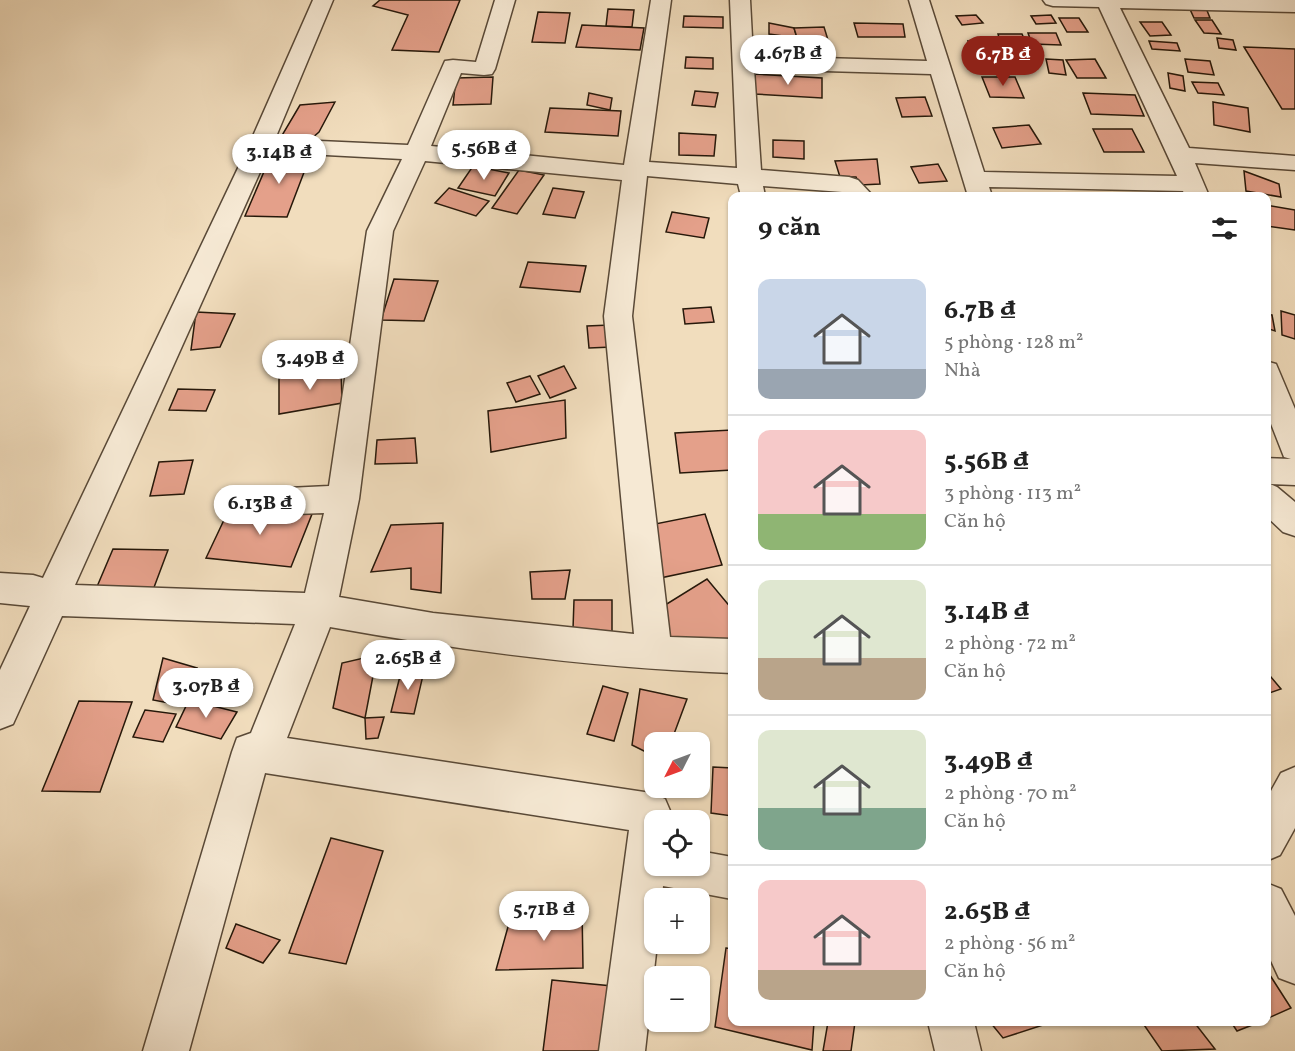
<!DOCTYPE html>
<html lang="vi">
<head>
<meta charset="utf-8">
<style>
	body { margin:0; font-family:Vollkorn,serif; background:#f2f2f2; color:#222; height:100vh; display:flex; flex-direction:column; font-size:22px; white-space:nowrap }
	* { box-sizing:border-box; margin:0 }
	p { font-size:20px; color:#767676 }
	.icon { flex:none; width:33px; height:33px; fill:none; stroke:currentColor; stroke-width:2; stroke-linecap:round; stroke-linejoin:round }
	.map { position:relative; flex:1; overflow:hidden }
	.details { position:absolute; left:728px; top:192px; width:543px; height:834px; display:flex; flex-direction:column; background:#fff; border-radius:12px; box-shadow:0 2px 4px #0004 }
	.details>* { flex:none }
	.needle { width:39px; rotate:228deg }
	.tools { position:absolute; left:644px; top:732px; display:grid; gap:12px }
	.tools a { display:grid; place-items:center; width:66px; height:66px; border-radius:12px; background:#fff; box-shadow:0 2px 4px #0004; font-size:30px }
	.price { position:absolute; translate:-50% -51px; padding:0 14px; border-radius:21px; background:#fff; color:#222; font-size:20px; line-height:39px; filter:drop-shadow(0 2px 3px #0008) }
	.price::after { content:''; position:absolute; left:50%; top:36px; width:18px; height:14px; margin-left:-9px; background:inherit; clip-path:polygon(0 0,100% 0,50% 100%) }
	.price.on { background:#8f2418; color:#fff }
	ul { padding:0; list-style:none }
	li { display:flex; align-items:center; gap:18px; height:150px; padding:0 30px }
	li+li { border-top:2px solid #e0e0e0 }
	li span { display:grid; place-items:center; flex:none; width:168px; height:120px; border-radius:12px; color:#555 }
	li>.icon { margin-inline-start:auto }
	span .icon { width:72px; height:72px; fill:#fffc; stroke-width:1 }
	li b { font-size:26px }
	h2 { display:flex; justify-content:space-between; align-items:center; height:72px; padding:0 30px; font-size:26px }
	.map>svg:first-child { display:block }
	.building { fill:#e4a08a; stroke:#26180a; stroke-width:1.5 }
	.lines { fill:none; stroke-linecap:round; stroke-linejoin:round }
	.minor-casing { stroke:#594937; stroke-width:3 }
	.minor { fill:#f6e9d4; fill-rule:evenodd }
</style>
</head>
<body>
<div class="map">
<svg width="1295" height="1051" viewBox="0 0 1295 1051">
	<rect width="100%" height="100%" fill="#f1ddbd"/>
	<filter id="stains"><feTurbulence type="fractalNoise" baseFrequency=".00333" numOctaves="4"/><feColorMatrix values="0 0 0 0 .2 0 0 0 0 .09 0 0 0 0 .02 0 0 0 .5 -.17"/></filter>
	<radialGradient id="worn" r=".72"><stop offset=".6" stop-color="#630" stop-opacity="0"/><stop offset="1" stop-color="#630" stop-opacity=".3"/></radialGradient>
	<g class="building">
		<polygon points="380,0 460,0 439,52 392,50 408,15 373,6"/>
		<polygon points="1189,7 1206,8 1210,18 1194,18"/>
		<polygon points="608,9 634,10 632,27 606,26"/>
		<polygon points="538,12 570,13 565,43 532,42"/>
		<polygon points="976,15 983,23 962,25 956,16"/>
		<polygon points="1051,15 1056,23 1036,24 1031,16"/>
		<polygon points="684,16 723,17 723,28 683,27"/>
		<polygon points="1059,18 1079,18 1088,32 1067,32"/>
		<polygon points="1195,20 1212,20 1221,34 1204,33"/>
		<polygon points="1140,22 1162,22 1171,35 1150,36"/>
		<polygon points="769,23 794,28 797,38 769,34"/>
		<polygon points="854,23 903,24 905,37 858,37"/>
		<polygon points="582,25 644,28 640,50 576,47"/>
		<polygon points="824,27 832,53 802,54 794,28"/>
		<polygon points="1028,33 1056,33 1061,45 1032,44"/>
		<polygon points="998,34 1022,34 1025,41 1000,41"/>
		<polygon points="1217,38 1233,40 1236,50 1219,48"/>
		<polygon points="968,41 989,45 992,60 972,59"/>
		<polygon points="1149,41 1177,43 1180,51 1152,49"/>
		<polygon points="1244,47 1295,49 1295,109 1282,109"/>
		<polygon points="686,57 713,58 713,69 685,68"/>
		<polygon points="1046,59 1063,60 1066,75 1049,73"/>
		<polygon points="1095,59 1106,78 1077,78 1066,60"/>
		<polygon points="1185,59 1210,61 1214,75 1188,72"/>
		<polygon points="1168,73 1183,76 1185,91 1170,88"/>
		<polygon points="755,74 822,78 822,98 754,94"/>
		<polygon points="493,77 491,104 453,105 456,78"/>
		<polygon points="982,77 1015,77 1024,98 990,97"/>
		<polygon points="1192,82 1218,83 1224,95 1198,93"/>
		<polygon points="695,91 718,93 715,107 692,105"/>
		<polygon points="589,93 612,98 610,110 587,105"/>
		<polygon points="1083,93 1135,95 1144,116 1091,114"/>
		<polygon points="925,97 932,116 902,117 896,98"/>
		<polygon points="335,102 319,132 311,139 281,137 300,105"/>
		<polygon points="1213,102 1248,108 1250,132 1214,125"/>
		<polygon points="550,108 621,111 618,136 545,132"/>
		<polygon points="1029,125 1041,144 1002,148 993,128"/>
		<polygon points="1093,129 1132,129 1144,152 1104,152"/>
		<polygon points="679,133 716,135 714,156 679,155"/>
		<polygon points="773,140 804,141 804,159 773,157"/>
		<polygon points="272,153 311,154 287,217 245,216"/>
		<polygon points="877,159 880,184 860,185 856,177 840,177 835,161"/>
		<polygon points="938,164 947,181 919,183 911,167"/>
		<polygon points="473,166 509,173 495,196 458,188"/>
		<polygon points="519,170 544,175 517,214 492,208"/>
		<polygon points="1244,171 1279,184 1281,197 1246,191"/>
		<polygon points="449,188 489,201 476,216 435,203"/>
		<polygon points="553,188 584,192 575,218 543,214"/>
		<polygon points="1266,205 1295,210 1295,230 1266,226"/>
		<polygon points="672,212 709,218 704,238 666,232"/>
		<polygon points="528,262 586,266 580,292 520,287"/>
		<polygon points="394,279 438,281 424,321 381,320"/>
		<polygon points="711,307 714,322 685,324 683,309"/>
		<polygon points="1281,311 1295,315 1295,339 1282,335"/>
		<polygon points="196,312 235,314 220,347 191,350"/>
		<polygon points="1266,314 1272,315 1275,331 1266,328"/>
		<polygon points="610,325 612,347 589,348 587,326"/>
		<polygon points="564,366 576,388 550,398 538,376"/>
		<polygon points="341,368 342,403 279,414 279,378"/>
		<polygon points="530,376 540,394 516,402 507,383"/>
		<polygon points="178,389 215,390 206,411 169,410"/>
		<polygon points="565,400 566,438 491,452 488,411"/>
		<polygon points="732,430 732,470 680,473 675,433"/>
		<polygon points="415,438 417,463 375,464 377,440"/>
		<polygon points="193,460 184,494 150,496 159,462"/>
		<polygon points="232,503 312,514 291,567 206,558"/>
		<polygon points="705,514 722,565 660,578 645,526"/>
		<polygon points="443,523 441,593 411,589 411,568 371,572 391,525"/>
		<polygon points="113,549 168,550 153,590 96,589"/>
		<polygon points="570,570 565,599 532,599 530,572"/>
		<polygon points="707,579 732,609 732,640 689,668 649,615"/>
		<polygon points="574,600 612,600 612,642 573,629"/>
		<polygon points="377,655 365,718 333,708 342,663"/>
		<polygon points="163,658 197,668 174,704 153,700"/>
		<polygon points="402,668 424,671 414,714 391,712"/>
		<polygon points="1266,671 1281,689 1266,694"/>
		<polygon points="603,686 628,693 614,741 587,734"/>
		<polygon points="640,689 687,699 671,742 654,742 654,756 632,745"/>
		<polygon points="189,700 237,712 221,739 176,727"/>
		<polygon points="79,701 132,702 100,792 42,791"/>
		<polygon points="145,710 176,714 163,742 133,737"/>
		<polygon points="384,717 378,738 366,739 365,718"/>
		<polygon points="713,767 732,768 732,816 711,813"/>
		<polygon points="331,838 383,851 346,964 289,953"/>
		<polygon points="582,909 583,968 496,970 511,916"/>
		<polygon points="236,924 280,940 263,963 226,948"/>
		<polygon points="726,948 732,949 732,1022 814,1022 812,1050 715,1027"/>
		<polygon points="1266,969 1291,1008 1266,1019"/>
		<polygon points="552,980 612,986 607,1051 543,1051"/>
		<polygon points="828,1022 855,1022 851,1051 823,1051"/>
		<polygon points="990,1022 1067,1022 1046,1024 1003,1038"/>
		<polygon points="1142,1022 1194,1022 1215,1049 1162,1051"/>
		<polygon points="1231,1022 1260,1022 1237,1031"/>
	</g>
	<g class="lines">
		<g class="minor-casing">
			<g id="minor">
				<path d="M313,0h20l-58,139 133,6 37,-84 8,-1 23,2 19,-62h20l-20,69 -3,5 -8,1 -23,-2 -30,73 193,19 27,-165h20l-22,162 88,6 -7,-168h20l3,56 174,5 -18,-61h20l55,172 193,4 -78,-169 -46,-1 -7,-2 -3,-4h252v12l-175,-4 69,140 106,8v14l-100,-7 14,33h-24l-2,-5 -194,-4 3,9h-24l-37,-122 -177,-5 7,101 88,7 9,3 15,16h-26l-5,-4 -79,-6 2,10h-24l-3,-12 -91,-8 -15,140 38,321 62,2v34c-135,-5 -269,-22 -402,-46l-43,111 364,55 14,6 6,14 -1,7h-16v46h45v-15l33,6v42l-69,-13 -1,12h-8v46h3l-12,107h-46l30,-221 -364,-57 -76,278h-46l89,-299 5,-14 14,-5 44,-109 -233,-8 -49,108 -13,5v-59l30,-64 -30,-3v-30l33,2 10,3 206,-433zM269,152l133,7 -35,72 -38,255 -62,3 -11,3 -5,10 5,10 11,3 57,-2 -19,80 -230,-8zM425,161l197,19 -18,136 30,318 -201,-21 -94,-16 20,-98 34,-268z"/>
				<polygon points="1266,361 1276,364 1295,409 1295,485 1270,484 1277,487 1295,502 1295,536 1283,532 1266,516 1266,458 1291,459 1284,457 1266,411"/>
				<polygon points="1295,767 1295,828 1280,855 1266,861 1266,800 1281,773"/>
				<polygon points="1266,883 1281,889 1295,916 1295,984 1279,978 1266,950"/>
				<polygon points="928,1022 974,1022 981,1051 935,1051"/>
			</g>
		</g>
		<use href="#minor" class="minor"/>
	</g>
	<rect width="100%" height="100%" filter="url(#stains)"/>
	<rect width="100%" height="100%" fill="url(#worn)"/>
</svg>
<div class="tools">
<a><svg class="needle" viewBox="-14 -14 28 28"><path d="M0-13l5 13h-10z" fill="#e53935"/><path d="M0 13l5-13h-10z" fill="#767676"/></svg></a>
<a><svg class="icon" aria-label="locate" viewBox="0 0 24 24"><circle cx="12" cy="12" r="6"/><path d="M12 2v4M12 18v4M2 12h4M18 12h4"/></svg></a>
<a>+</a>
<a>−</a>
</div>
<b class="price" style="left:788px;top:86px">4.67B ₫</b>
<b class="price on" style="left:1003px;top:87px">6.7B ₫</b>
<b class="price" style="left:484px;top:181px">5.56B ₫</b>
<b class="price" style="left:279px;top:185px">3.14B ₫</b>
<b class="price" style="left:310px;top:391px">3.49B ₫</b>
<b class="price" style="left:260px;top:536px">6.13B ₫</b>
<b class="price" style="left:408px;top:691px">2.65B ₫</b>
<b class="price" style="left:206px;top:719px">3.07B ₫</b>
<b class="price" style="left:544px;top:942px">5.71B ₫</b>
<section class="details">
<h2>9 căn<svg class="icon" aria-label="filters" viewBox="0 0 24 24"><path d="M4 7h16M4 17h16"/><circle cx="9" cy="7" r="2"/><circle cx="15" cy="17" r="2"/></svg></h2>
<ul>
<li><span style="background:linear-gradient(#c9d6e8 75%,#9aa5b1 0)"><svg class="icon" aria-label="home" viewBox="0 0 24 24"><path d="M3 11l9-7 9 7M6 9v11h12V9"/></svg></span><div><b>6.7B ₫</b><p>5 phòng · 128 m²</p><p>Nhà</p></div></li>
<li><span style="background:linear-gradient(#f6c9c9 70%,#8fb573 0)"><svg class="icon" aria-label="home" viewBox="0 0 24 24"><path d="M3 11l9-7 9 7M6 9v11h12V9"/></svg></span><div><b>5.56B ₫</b><p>3 phòng · 113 m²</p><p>Căn hộ</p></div></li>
<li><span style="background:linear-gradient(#dfe7d0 65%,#b9a48a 0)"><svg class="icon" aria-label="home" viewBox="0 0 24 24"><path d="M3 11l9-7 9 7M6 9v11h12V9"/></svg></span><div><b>3.14B ₫</b><p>2 phòng · 72 m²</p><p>Căn hộ</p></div></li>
<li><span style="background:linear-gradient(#dfe7d0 65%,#7fa58c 0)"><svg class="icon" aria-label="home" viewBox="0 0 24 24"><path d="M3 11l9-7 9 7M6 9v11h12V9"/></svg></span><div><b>3.49B ₫</b><p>2 phòng · 70 m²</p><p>Căn hộ</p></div></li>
<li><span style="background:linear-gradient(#f6c9c9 75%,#b9a48a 0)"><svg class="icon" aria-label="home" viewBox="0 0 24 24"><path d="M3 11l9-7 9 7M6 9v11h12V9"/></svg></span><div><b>2.65B ₫</b><p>2 phòng · 56 m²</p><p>Căn hộ</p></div></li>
</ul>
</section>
</div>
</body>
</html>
